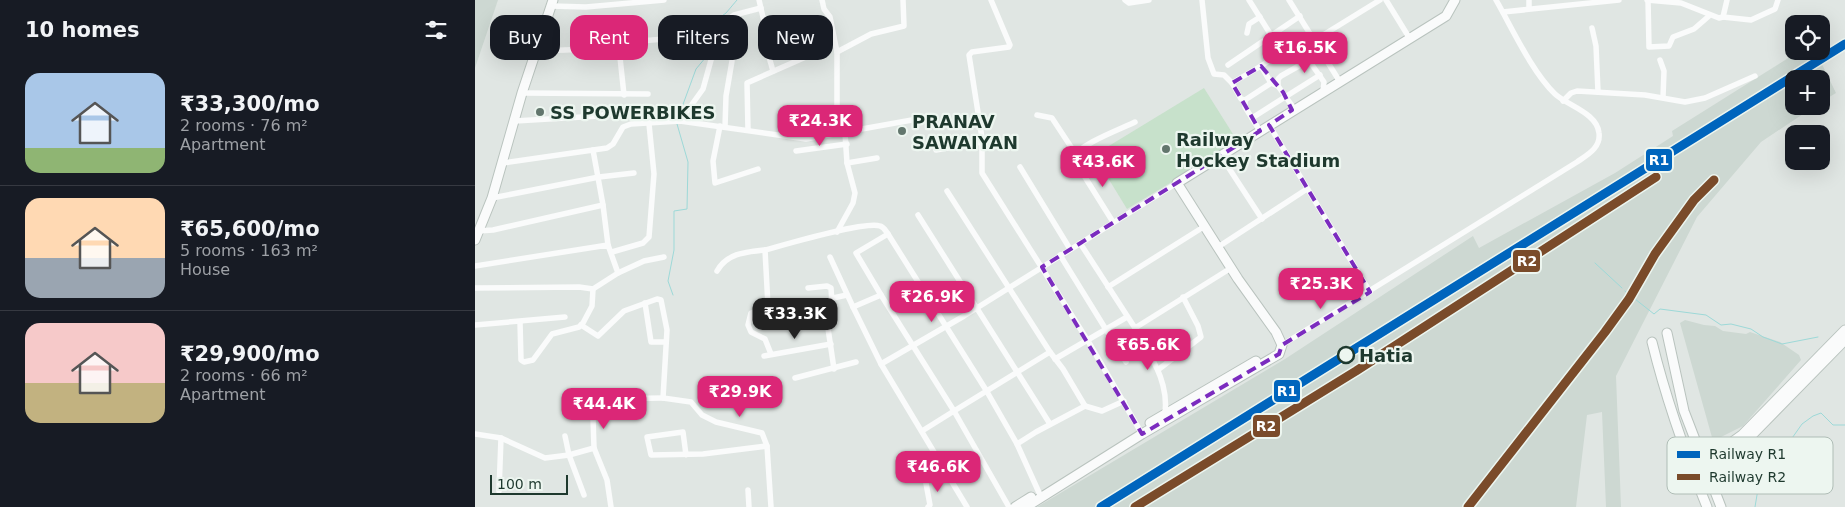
<!DOCTYPE html>
<html lang="en">
<head>
<meta charset="utf-8">
<style>
	body { margin:0; font-family:"DejaVu Sans",sans-serif; background:#20242c; color:#f1f3f6; height:100vh; display:flex; flex-direction:column; font-size:19px; white-space:nowrap }
	* { box-sizing:border-box; margin:0 }
	p { font-size:16px; color:#9ea1a6 }
	.icon { flex:none; width:28px; height:28px; fill:none; stroke:currentColor; stroke-width:2; stroke-linecap:round; stroke-linejoin:round }
	.map { position:relative; flex:1; overflow:hidden }
	.side { display:flex; flex-direction:column; background:#171b24; width:475px }
	.side>* { flex:none }
	.guide { position:absolute; left:15px; top:15px; width:475px; height:45px; display:flex; gap:10px }
	.tools { position:absolute; left:1310px; top:15px; display:grid; gap:10px }
	.tools a { display:grid; place-items:center; width:45px; height:45px; border-radius:10px; background:#171b24; box-shadow:0 5px 20px #0002; font-size:25px }
	.scale { position:absolute; left:15px; bottom:12px; width:78px; box-sizing:border-box; padding-left:5px; border:2px solid #1e392e; border-top:0; font-size:14px; line-height:18px; white-space:nowrap; color:#1e392e; -webkit-text-stroke:4px #edf6f0; paint-order:stroke }
	.price { position:absolute; translate:-50% -42px; padding:0 11px; border-radius:10px; background:#db2777; color:#fff; font-size:16px; line-height:32px; filter:drop-shadow(0 1px 2px #0008) }
	.price::after { content:''; position:absolute; left:50%; top:30px; width:15px; height:11px; margin-left:-8px; background:inherit; clip-path:polygon(0 0,100% 0,50% 100%) }
	.price.on { background:#222; color:#fff }
	ul { padding:0; list-style:none }
	li { display:flex; align-items:center; gap:15px; height:125px; padding:0 25px }
	li+li { border-top:1px solid #363941 }
	li span { display:grid; place-items:center; flex:none; width:140px; height:100px; border-radius:15px; color:#555 }
	li>.icon { margin-inline-start:auto }
	span .icon { width:60px; height:60px; fill:#fffc; stroke-width:1 }
	li b { font-size:21px }
	h2 { display:flex; justify-content:space-between; align-items:center; height:60px; padding:0 25px; font-size:21px }
	.chip { padding:0 18px; border-radius:15px; background:#171b24; box-shadow:0 5px 20px #0002; font-size:18px; line-height:45px }
	.chip.on { background:#db2777; color:#fff }
	main { display:flex; flex:1; min-height:0 }
	.map>svg:first-child { display:block }
	.built { fill:#cdd8d2 }
	.green { fill:#c7e1cb }
	.lines { fill:none; stroke-linecap:round; stroke-linejoin:round }
	.stream { stroke:#9dd9d8; stroke-width:1 }
	.secondary-casing { stroke:#b9c3be; stroke-width:11 }
	.street { stroke:#fafbfb; stroke-width:5.5 }
	.secondary { stroke:#fafbfb; stroke-width:9 }
	.rail-1-casing { stroke:#edf6f0; stroke-width:12 }
	.rail-2-casing { stroke:#edf6f0; stroke-width:12 }
	.rail-1 { stroke:#0065bd; stroke-width:9 }
	.rail-2 { stroke:#7a4b2a; stroke-width:9 }
	.marked { fill:none; stroke:#7b2cbf; stroke-width:4; stroke-dasharray:10 6; stroke-linejoin:round }
	.poi-dot { fill:#62766d; stroke:#edf6f0; stroke-width:2 }
	.stop-dot { fill:#edf6f0; stroke:#1e392e; stroke-width:2.5 }
	.labels { text-anchor:middle; dominant-baseline:central; stroke-width:4.5; stroke-linejoin:round; paint-order:stroke }
	.poi-label { font-size:18px; font-weight:bold; fill:#1e392e; stroke:#edf6f0; text-anchor:start }
	.stop-label { font-size:18px; font-weight:bold; fill:#1e392e; stroke:#edf6f0; text-anchor:start }
	.key { fill:#edf6f0; stroke:#afbdb6; stroke-width:1 }
	.key-label { font-size:14px; fill:#1e392e }
	.line-badge { stroke:#edf6f0; stroke-width:2 }
	.badge-label { font-size:14px; text-anchor:middle; font-weight:bold; fill:#fff }
</style>
</head>
<body>
<main>
<section class="side">
<h2>10 homes<svg class="icon" aria-label="filters" viewBox="0 0 24 24"><path d="M4 7h16M4 17h16"/><circle cx="9" cy="7" r="2"/><circle cx="15" cy="17" r="2"/></svg></h2>
<ul>
<li><span style="background:linear-gradient(#a9c7e8 75%,#8fb573 0)"><svg class="icon" aria-label="home" viewBox="0 0 24 24"><path d="M3 11l9-7 9 7M6 9v11h12V9"/></svg></span><div><b>₹33,300/mo</b><p>2 rooms · 76 m²</p><p>Apartment</p></div></li>
<li><span style="background:linear-gradient(#ffd9b3 60%,#9aa5b1 0)"><svg class="icon" aria-label="home" viewBox="0 0 24 24"><path d="M3 11l9-7 9 7M6 9v11h12V9"/></svg></span><div><b>₹65,600/mo</b><p>5 rooms · 163 m²</p><p>House</p></div></li>
<li><span style="background:linear-gradient(#f6c9c9 60%,#c2b280 0)"><svg class="icon" aria-label="home" viewBox="0 0 24 24"><path d="M3 11l9-7 9 7M6 9v11h12V9"/></svg></span><div><b>₹29,900/mo</b><p>2 rooms · 66 m²</p><p>Apartment</p></div></li>
</ul>
</section>
<div class="map">
<svg width="1370" height="507" viewBox="0 0 1370 507">
	<rect width="100%" height="100%" fill="#e0e6e3"/>
	<g class="built">
		<polygon points="0,0 23,0 0,68"/>
		<polygon points="1341,52 1361,93 1346,102 1346,79 1319,79 1319,106 1340,106 1286,142 1222,217 1141,376 1146,507 1131,507 1127,412 1112,415 1101,507 562,507 810,359 998,236 1004,248 1140,173 1198,136 1197,131 1318,55 1329,58"/>
		<polygon points="1210,320 1229,325 1240,326 1248,331 1271,334 1275,332 1305,342 1324,355 1326,360 1268,426 1238,441 1205,323"/>
	</g>
	<polygon class="green" points="729,88 763,142 652,209 619,155"/>
	<g class="lines">
		<g class="stream">
			<polyline points="203,118 221,69 231,57 236,24 251,13 262,0"/>
			<polyline points="1120,263 1147,288"/>
			<polyline points="1150,291 1153,294"/>
			<polyline points="198,295 193,281 199,250 199,211 212,209 213,162 202,124"/>
			<polyline points="1160,299 1179,314 1185,309 1231,315 1246,325 1256,324 1276,329 1288,337 1307,344 1343,337"/>
			<polyline points="1280,507 1285,477 1303,458 1327,424 1338,416 1346,413 1358,425 1370,425"/>
		</g>
		<g class="secondary-casing">
			<g id="secondary">
				<polyline points="0,240 17,198 47,93 78,0"/>
				<polyline points="1192,333 1209,411 1246,507"/>
				<path d="M1177,342c14,57 33,111 55,165"/>
				<polyline points="675,423 781,361"/>
				<polyline points="1214,464 1253,445 1267,435 1370,330"/>
				<polyline points="1217,471 1272,440 1370,340"/>
				<polyline points="540,507 556,497"/>
				<polyline points="551,507 667,434 804,354 807,345 801,332 763,279 702,183 971,16 980,0"/>
			</g>
		</g>
		<g class="street">
			<polyline points="284,0 290,26 313,22"/>
			<polyline points="347,0 349,9 355,17 362,52"/>
			<polyline points="516,0 535,45 534,47 497,52 494,55 507,138 507,173 613,341 667,434"/>
			<polyline points="650,0 654,3 674,0"/>
			<polyline points="727,0 733,58 739,74 749,75 757,83"/>
			<polyline points="774,0 796,35"/>
			<polyline points="814,0 865,82"/>
			<polyline points="911,0 935,39"/>
			<polyline points="1054,0 1054,8"/>
			<polyline points="1172,0 1206,3 1244,18 1248,17 1252,0"/>
			<polyline points="1173,0 1174,47 1194,46 1198,37 1219,29 1234,16"/>
			<polyline points="76,6 111,7 189,0"/>
			<polyline points="1028,12 1144,0"/>
			<polyline points="1248,17 1276,20 1300,9 1303,0"/>
			<polyline points="1117,28 1121,46 1123,92"/>
			<polyline points="772,33 774,24 785,17"/>
			<polyline points="840,40 905,0"/>
			<polyline points="290,43 298,71"/>
			<polyline points="62,51 144,48"/>
			<polyline points="1185,60 1189,71 1188,97"/>
			<polyline points="753,65 825,16"/>
			<polyline points="786,66 821,43 835,62"/>
			<polyline points="803,86 803,79 806,76 829,63 835,62 849,82 848,91"/>
			<polyline points="47,93 173,94"/>
			<polyline points="149,95 144,48 154,42 189,39"/>
			<polyline points="770,100 766,99 757,83 786,66 796,83"/>
			<polyline points="1088,101 1096,93 1102,91 1170,95 1210,102 1230,98 1280,76"/>
			<polyline points="562,115 577,118 600,153"/>
			<polyline points="777,118 845,75"/>
			<polyline points="40,121 124,116 136,113"/>
			<polyline points="205,121 228,89 241,42 251,21 259,15 286,8"/>
			<polyline points="794,125 895,292"/>
			<polyline points="245,126 238,161 240,183 283,169"/>
			<polyline points="250,127 251,96 257,61"/>
			<polyline points="273,130 272,83 333,56"/>
			<polyline points="785,131 770,107 770,100 796,83 803,86 818,107 817,110"/>
			<polyline points="461,150 507,142"/>
			<polyline points="321,151 372,144"/>
			<polyline points="746,156 787,219"/>
			<polyline points="28,163 132,148 138,144 148,127 156,124 205,121 331,139 437,120"/>
			<polyline points="372,163 402,158"/>
			<polyline points="545,167 595,249"/>
			<polyline points="472,191 575,352"/>
			<polyline points="17,198 124,177 159,173"/>
			<polyline points="128,205 133,245"/>
			<polyline points="443,215 575,424"/>
			<path d="M638,222l-40,-64c6,-14 48,-29 62,-36"/>
			<polyline points="3,231 18,230 128,205 118,150"/>
			<polyline points="362,232 378,203 380,193 372,163 370,133 362,110 362,52 396,34 429,26 428,0"/>
			<polyline points="605,243 660,328 756,268"/>
			<polyline points="743,247 832,189"/>
			<polyline points="137,252 168,243 174,237 179,174 174,124"/>
			<polyline points="585,255 651,362"/>
			<polyline points="355,257 378,307"/>
			<polyline points="0,266 133,245 143,273 118,289 117,306 108,323 104,327 77,334 58,360 49,362 46,360 45,322"/>
			<path d="M242,271c10,-18 29,-19 48,-21"/>
			<polyline points="143,273 169,261 189,257"/>
			<polyline points="633,287 730,226"/>
			<polyline points="0,288 104,287 118,289"/>
			<polyline points="333,288 352,286 356,288 357,303 350,308 359,369"/>
			<polyline points="406,295 381,253 413,234 511,390 542,444"/>
			<polyline points="358,298 372,295"/>
			<polyline points="170,303 176,342 191,342"/>
			<polyline points="0,325 90,317"/>
			<polyline points="106,325 123,336 149,311 182,299 186,300 192,330 188,398 216,402 227,415 241,422 287,433 292,446 296,507"/>
			<path d="M660,328c15,28 34,52 30,86"/>
			<path d="M807,345l295,-183c10,-7 24,-14 22,-29 -2,-20 -31,-27 -44,-39 -23,-22 -43,-66 -59,-94"/>
			<path d="M296,354l-6,-15 -14,-7 -3,-7 3,-12 14,-2 3,-5 -3,-56c19,-5 99,-29 115,-24 4,1 5,4 8,8"/>
			<polyline points="289,356 356,344"/>
			<polyline points="580,359 652,317"/>
			<polyline points="406,364 378,307 406,295 479,411 575,352 588,369 610,406 561,432 542,444 566,497"/>
			<polyline points="684,369 726,337 723,326 708,297"/>
			<polyline points="320,378 381,362"/>
			<polyline points="610,406 627,411 649,401"/>
			<polyline points="447,431 479,411 534,507"/>
			<polyline points="0,434 26,438 70,458 94,455 119,448"/>
			<polyline points="90,436 94,455 109,495"/>
			<polyline points="211,455 208,432 172,437 176,455 228,454 292,446"/>
			<polyline points="273,490 274,507"/>
			<polyline points="24,491 26,438"/>
			<polyline points="136,507 132,480 119,448 118,418 122,403 130,399 188,398"/>
			<polyline points="453,507 455,505 450,478 467,465"/>
			<polyline points="492,507 406,364 489,316 702,183"/>
		</g>
		<use href="#secondary" class="secondary"/>
		<g class="rail-1-casing">
			<polyline id="rail-1" points="626,507 1370,44"/>
		</g>
		<g class="rail-2-casing">
			<g id="rail-2">
				<polyline points="660,507 881,371 1181,177"/>
				<polyline points="993,507 1130,332 1154,299 1180,254 1219,200 1239,180"/>
			</g>
		</g>
		<use href="#rail-1" class="rail-1"/>
		<use href="#rail-2" class="rail-2"/>
	</g>
	<path class="marked" d="M786,66l22,26 9,18 -23,15 101,167 -88,53 -3,9 -137,80 -100,-167 218,-136 -28,-48z"/>
	<g class="poi-dot">
		<circle cx="65" cy="112" r="5"/>
		<circle cx="427" cy="131" r="5"/>
		<circle cx="691" cy="149" r="5"/>
	</g>
	<circle class="stop-dot" cx="871" cy="355" r="8"/>
	<g class="labels">
		<g class="poi-label">
			<text x="75" y="112">SS POWERBIKES</text>
			<text x="437" y="121">PRANAV<tspan x="437" dy="21">SAWAIYAN</tspan></text>
			<text x="701" y="139">Railway<tspan x="701" dy="21">Hockey Stadium</tspan></text>
		</g>
		<g class="stop-label">
			<text x="884" y="355">Hatia</text>
		</g>
	</g>
	<rect x="1192" y="437" width="166" height="57" rx="8" class="key"/>
	<rect x="1202" y="451" width="23" height="7" fill="#0065bd"/>
	<rect x="1202" y="474" width="23" height="6" fill="#7a4b2a"/>
	<g class="key-label">
		<text x="1234" y="459">Railway R1</text>
		<text x="1234" y="482">Railway R2</text>
	</g>
	<g class="line-badge">
		<rect x="1170" y="148" width="28" height="24" rx="5" fill="#0065bd"/>
		<rect x="1037" y="249" width="29" height="24" rx="5" fill="#7a4b2a"/>
		<rect x="798" y="379" width="28" height="24" rx="5" fill="#0065bd"/>
		<rect x="777" y="414" width="29" height="24" rx="5" fill="#7a4b2a"/>
	</g>
	<g class="badge-label">
		<text x="1184" y="165">R1</text>
		<text x="1052" y="266">R2</text>
		<text x="812" y="396">R1</text>
		<text x="791" y="431">R2</text>
	</g>
</svg>
<div class="tools">
<a><svg class="icon" aria-label="locate" viewBox="0 0 24 24"><circle cx="12" cy="12" r="6"/><path d="M12 2v4M12 18v4M2 12h4M18 12h4"/></svg></a>
<a>+</a>
<a>−</a>
</div>
<div class="scale">100 m</div>
<b class="price" style="left:830px;top:74px">₹16.5K</b>
<b class="price" style="left:345px;top:147px">₹24.3K</b>
<b class="price" style="left:628px;top:188px">₹43.6K</b>
<b class="price" style="left:846px;top:310px">₹25.3K</b>
<b class="price" style="left:457px;top:323px">₹26.9K</b>
<b class="price on" style="left:320px;top:340px">₹33.3K</b>
<b class="price" style="left:673px;top:371px">₹65.6K</b>
<b class="price" style="left:265px;top:418px">₹29.9K</b>
<b class="price" style="left:129px;top:430px">₹44.4K</b>
<b class="price" style="left:463px;top:493px">₹46.6K</b>
<div class="guide">
<a class="chip">Buy</a>
<a class="chip on">Rent</a>
<a class="chip">Filters</a>
<a class="chip">New</a>
</div>
</div>
</main>
</body>
</html>
